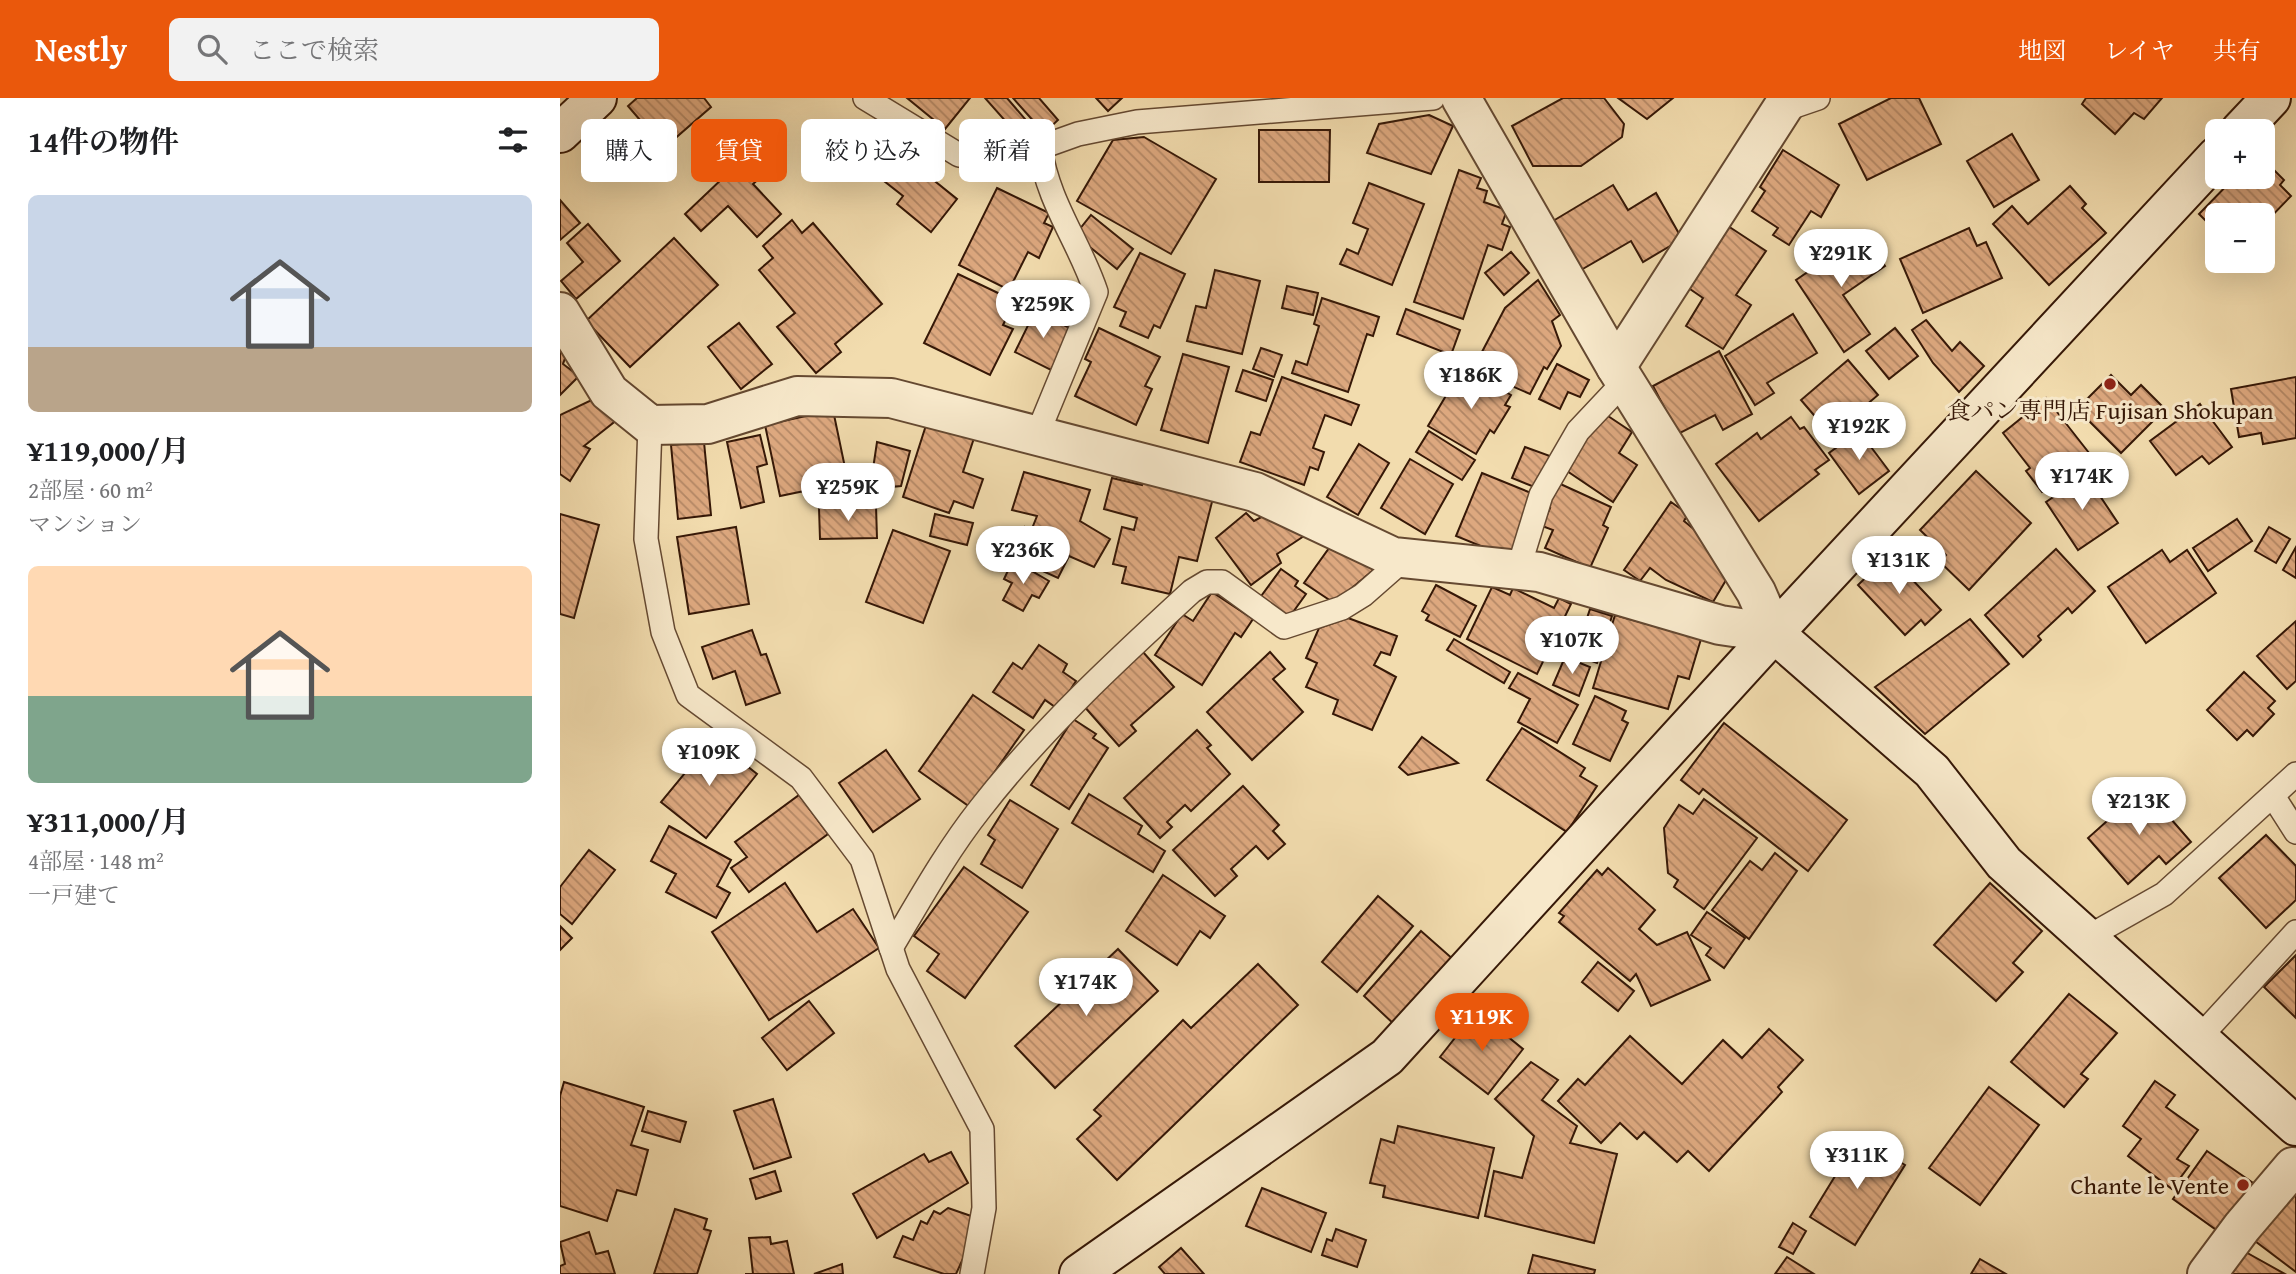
<!DOCTYPE html>
<html lang="ja">
<head>
<meta charset="utf-8">
<style>
	body { margin:0; font-family:"Gentium Book Plus","Noto Serif JP",serif; background:#f2f2f2; color:#202124; height:100vh; display:flex; flex-direction:column; font-size:26px; white-space:nowrap }
	* { box-sizing:border-box; margin:0 }
	p { font-size:23px; color:#757577 }
	.icon { flex:none; width:38px; height:38px; fill:none; stroke:currentColor; stroke-width:2; stroke-linecap:round; stroke-linejoin:round }
	.map { position:relative; flex:1; overflow:hidden }
	.side { display:flex; flex-direction:column; background:#fff; width:560px }
	.side>* { flex:none }
	.top-card { position:absolute; left:21px; top:21px; width:665px; height:63px; display:flex; gap:14px }
	.controls { position:absolute; left:1645px; top:21px; display:grid; gap:14px }
	.controls a { display:grid; place-items:center; width:70px; height:70px; border-radius:10px; background:#fff; box-shadow:0 7px 28px #0002; font-size:35px }
	.price { position:absolute; translate:-50% -60px; padding:0 16px; border-radius:24px; background:#fff; color:#222; font-size:23px; line-height:46px; filter:drop-shadow(0 2px 4px #0008) }
	.price::after { content:''; position:absolute; left:50%; top:42px; width:21px; height:16px; margin-left:-10px; background:inherit; clip-path:polygon(0 0,100% 0,50% 100%) }
	.price.current { background:#ea580c; color:#fff }
	ul { padding:0; list-style:none }
	li { display:grid; align-content:center; gap:14px; height:371px; padding:0 28px }
	li span { display:grid; place-items:center; height:217px; border-radius:10px; color:#555 }
	li>.icon { margin-inline-start:auto }
	span .icon { width:126px; height:126px; fill:#fffc; stroke-width:1 }
	li b { font-size:30px }
	h2 { display:flex; justify-content:space-between; align-items:center; height:84px; padding:0 28px; font-size:30px }
	.tag { padding:0 24px; border-radius:10px; background:#fff; box-shadow:0 7px 28px #0002; font-size:24px; line-height:63px }
	.tag.current { background:#ea580c; color:#fff }
	header { display:flex; align-items:center; gap:42px; box-sizing:border-box; height:98px; padding:0 35px; background:#ea580c; color:#fff }
	header strong { font-size:33px }
	nav { display:flex; gap:38px; margin-inline-start:auto; font-size:24px }
	.search { width:490px; height:63px; background:#f2f2f2; display:flex; align-items:center; gap:18px; box-sizing:border-box; padding:0 24px; border-radius:10px; color:#757577; font-size:26px }
	main { display:flex; flex:1; min-height:0 }
	.map>svg:first-child { display:block }
	.building { fill:url(#building-back-hatch); stroke:#361807; stroke-width:2 }
	.lines { fill:none; stroke-linecap:round; stroke-linejoin:round }
	.lane-casing { stroke:#654931; stroke-width:26 }
	.street-casing { stroke:#654931; stroke-width:42 }
	.secondary-casing { stroke:#361807; stroke-width:42 }
	.lane { stroke:#f7e8ca; stroke-width:23 }
	.street { stroke:#f7e8ca; stroke-width:38 }
	.secondary { stroke:#f7e8ca; stroke-width:38 }
	.poi-dot { fill:#8f2418; stroke:#f7e8ca; stroke-width:2.5 }
	.labels { text-anchor:middle; dominant-baseline:central; stroke-width:6; stroke-linejoin:round; paint-order:stroke }
	.poi-label { font-size:24px; fill:#361807; stroke:#f7e8ca }
</style>
</head>
<body>
<header>
<strong>Nestly</strong>
<div class="search"><svg class="icon" aria-label="search" viewBox="0 0 24 24"><circle cx="10" cy="10" r="6"/><path d="M15 15l6 6"/></svg>ここで検索</div>
<nav><a>地図</a><a>レイヤ</a><a>共有</a></nav>
</header>
<main>
<section class="side">
<h2>14件の物件<svg class="icon" aria-label="filters" viewBox="0 0 24 24"><path d="M4 7h16M4 17h16"/><circle cx="9" cy="7" r="2"/><circle cx="15" cy="17" r="2"/></svg></h2>
<ul>
<li><span style="background:linear-gradient(#c9d6e8 70%,#b9a48a 0)"><svg class="icon" aria-label="home" viewBox="0 0 24 24"><path d="M3 11l9-7 9 7M6 9v11h12V9"/></svg></span><div><b>¥119,000/月</b><p>2部屋 · 60 m²</p><p>マンション</p></div></li>
<li><span style="background:linear-gradient(#ffd9b3 60%,#7fa58c 0)"><svg class="icon" aria-label="home" viewBox="0 0 24 24"><path d="M3 11l9-7 9 7M6 9v11h12V9"/></svg></span><div><b>¥311,000/月</b><p>4部屋 · 148 m²</p><p>一戸建て</p></div></li>
</ul>
</section>
<div class="map">
<svg width="1736" height="1176" viewBox="0 0 1736 1176">
	<defs>
		<pattern id="building-back-hatch" width="6" height="6" patternUnits="userSpaceOnUse" patternTransform="scale(1.75)"><rect width="6" height="6" fill="#dda87f"/><path d="M-1 5l2 2M0 0l6 6M5-1l2 2" fill="none" stroke="#b48866"/></pattern>
	</defs>
	<rect width="100%" height="100%" fill="#f2dcae"/>
	<filter id="stains"><feTurbulence type="fractalNoise" baseFrequency=".00286" numOctaves="4"/><feColorMatrix values="0 0 0 0 .2 0 0 0 0 .09 0 0 0 0 .02 0 0 0 .5 -.17"/></filter>
	<radialGradient id="worn" r=".72"><stop offset=".6" stop-color="#630" stop-opacity="0"/><stop offset="1" stop-color="#630" stop-opacity=".3"/></radialGradient>
	<g class="building">
		<polygon points="77,0 144,0 151,9 104,50 68,8"/>
		<polygon points="347,0 410,0 385,31"/>
		<polygon points="425,0 447,0 476,34 464,44"/>
		<polygon points="453,0 479,0 498,22 484,35"/>
		<polygon points="536,0 562,0 548,13"/>
		<polygon points="1003,0 1044,0 1064,26 1062,39 1021,68 973,68 952,28"/>
		<polygon points="1058,0 1113,0 1087,21"/>
		<polygon points="1331,0 1359,0 1381,46 1307,82 1279,26"/>
		<polygon points="1526,0 1602,0 1584,21 1574,15 1555,36 1522,6"/>
		<polygon points="869,17 893,28 871,76 807,55 819,26"/>
		<polygon points="330,29 340,37 346,29 376,53 361,72 397,101 371,134 337,106 343,98 310,72 315,65 307,58"/>
		<polygon points="699,32 770,32 769,84 699,84"/>
		<polygon points="1452,36 1479,82 1434,109 1407,63"/>
		<polygon points="584,39 656,81 611,156 517,103 553,42"/>
		<polygon points="1223,52 1279,87 1261,119 1251,113 1229,147 1213,137 1218,130 1192,113 1205,93 1200,89"/>
		<polygon points="184,60 201,79 193,86 221,116 197,139 168,108 141,133 125,116"/>
		<polygon points="1706,64 1724,82 1720,87 1731,98 1703,127 1703,117 1657,117 1657,134 1639,116 1675,79 1703,79 1703,68"/>
		<polygon points="899,72 921,80 917,90 927,93 924,104 947,112 942,126 950,129 942,152 928,147 903,221 854,204"/>
		<polygon points="809,85 864,106 832,187 780,166 787,151 798,156 808,131 793,125"/>
		<polygon points="1053,87 1068,112 1096,95 1122,141 1083,164 1071,143 1021,172 993,123"/>
		<polygon points="1510,88 1526,106 1522,110 1546,135 1489,187 1433,126 1452,108 1468,126"/>
		<polygon points="437,90 489,115 484,125 493,129 479,160 468,154 449,192 399,167"/>
		<polygon points="0,102 20,125 0,142"/>
		<polygon points="531,117 573,151 557,171 515,137"/>
		<polygon points="232,122 242,135 253,125 322,206 275,246 281,254 256,275 217,229 235,215 199,172 213,160 203,148"/>
		<polygon points="28,126 60,163 16,201 1,183 23,164 7,145"/>
		<polygon points="1168,128 1206,153 1176,197 1191,207 1163,251 1126,228 1143,200 1127,189"/>
		<polygon points="1409,130 1417,148 1426,144 1442,180 1363,215 1340,161"/>
		<polygon points="1303,136 1325,168 1283,197 1310,236 1284,254 1236,182"/>
		<polygon points="114,140 158,187 70,269 26,223"/>
		<polygon points="951,154 969,175 944,197 925,175"/>
		<polygon points="580,155 625,176 600,230 594,227 588,240 560,228 566,214 554,209"/>
		<polygon points="655,172 700,183 682,256 627,243 636,208 646,210"/>
		<polygon points="398,176 455,203 443,227 453,231 430,277 364,245"/>
		<polygon points="978,182 1000,217 992,223 1001,248 987,271 984,269 970,296 913,271 945,210"/>
		<polygon points="727,188 758,195 753,217 722,210"/>
		<polygon points="762,200 819,219 813,238 807,236 788,294 732,275 736,263 747,267 759,228 754,226"/>
		<polygon points="846,211 900,232 891,257 837,236"/>
		<polygon points="475,213 512,231 491,272 455,254"/>
		<polygon points="1233,216 1257,255 1207,285 1214,295 1195,307 1165,258"/>
		<polygon points="1366,222 1392,253 1400,244 1424,268 1399,294 1373,265 1352,232"/>
		<polygon points="179,225 212,266 181,291 148,249"/>
		<polygon points="539,230 600,259 585,288 592,291 576,327 515,298 531,264 525,261"/>
		<polygon points="1335,230 1358,258 1329,281 1306,253"/>
		<polygon points="0,243 8,252 3,266 19,278 0,297"/>
		<polygon points="701,250 722,257 714,279 693,271"/>
		<polygon points="1159,253 1192,316 1163,332 1155,317 1118,336 1093,288"/>
		<polygon points="623,256 669,269 648,345 601,332"/>
		<polygon points="1288,262 1318,297 1271,337 1241,302"/>
		<polygon points="997,266 1029,282 1020,299 1008,294 1000,311 979,301"/>
		<polygon points="903,269 951,297 945,307 950,309 934,335 930,332 916,356 868,328"/>
		<polygon points="683,272 713,282 706,303 676,293"/>
		<polygon points="1551,277 1571,297 1581,287 1605,311 1561,355 1517,311"/>
		<polygon points="722,279 799,307 791,327 765,317 753,350 764,354 758,372 750,369 744,387 680,364 691,334 700,337"/>
		<polygon points="1736,279 1736,340 1703,346 1701,335 1679,339 1671,291"/>
		<polygon points="40,298 58,321 24,348 30,351 10,383 0,376 0,317"/>
		<polygon points="1486,300 1533,360 1505,383 1502,380 1482,394 1466,373 1470,370 1443,335"/>
		<polygon points="1640,306 1672,349 1649,366 1642,358 1616,377 1590,343"/>
		<polygon points="273,312 288,384 220,398 205,327"/>
		<polygon points="1042,314 1072,334 1059,355 1077,367 1053,404 1004,371"/>
		<polygon points="1231,319 1240,331 1244,329 1269,362 1255,372 1259,376 1199,423 1156,366 1197,335 1201,341"/>
		<polygon points="368,321 415,337 403,374 423,381 413,410 394,403 389,415 343,399"/>
		<polygon points="869,333 915,362 902,382 856,354"/>
		<polygon points="1299,333 1329,373 1299,396 1269,355"/>
		<polygon points="200,337 207,366 197,369 204,404 181,410 167,344"/>
		<polygon points="144,344 151,417 118,421 111,347"/>
		<polygon points="317,344 350,353 341,388 310,391"/>
		<polygon points="799,346 829,365 798,417 767,399"/>
		<polygon points="965,349 990,358 977,390 952,380"/>
		<polygon points="850,361 893,386 865,436 821,410"/>
		<polygon points="1416,373 1471,425 1409,492 1380,464 1386,457 1360,432"/>
		<polygon points="464,374 530,392 520,423 550,441 534,469 509,458 498,480 452,459 465,429 471,433 477,418 452,412"/>
		<polygon points="922,375 976,397 950,460 896,438"/>
		<polygon points="1526,377 1558,425 1518,452 1486,404"/>
		<polygon points="552,380 582,387 584,380 654,396 637,463 619,459 610,496 562,485 566,469 553,466 562,429 574,432 577,420 544,411"/>
		<polygon points="996,384 1051,409 1043,427 1048,430 1030,470 985,450 993,432 982,428 990,410 985,408"/>
		<polygon points="1111,404 1128,416 1124,423 1147,442 1169,477 1153,504 1106,482 1090,470 1080,483 1064,472"/>
		<polygon points="316,408 317,440 260,441 259,410"/>
		<polygon points="686,415 694,423 707,416 750,434 717,456 721,465 691,487 656,440"/>
		<polygon points="0,416 39,427 14,520 0,516"/>
		<polygon points="375,416 413,425 407,447 370,438"/>
		<polygon points="1677,421 1692,443 1648,473 1633,450"/>
		<polygon points="176,429 189,506 129,516 117,439"/>
		<polygon points="1709,429 1730,441 1716,465 1695,453"/>
		<polygon points="333,432 390,453 363,525 306,504"/>
		<polygon points="777,439 817,469 774,505 744,485"/>
		<polygon points="1736,449 1736,480 1723,472"/>
		<polygon points="1496,451 1535,493 1512,515 1508,510 1478,538 1481,542 1463,559 1425,517"/>
		<polygon points="1602,452 1610,464 1627,452 1656,495 1586,545 1548,489"/>
		<polygon points="1329,457 1381,512 1365,527 1361,522 1345,537 1298,487"/>
		<polygon points="453,462 489,483 479,500 472,497 463,513 443,502 452,485 444,481"/>
		<polygon points="721,471 738,483 735,488 746,496 728,521 699,501"/>
		<polygon points="876,487 916,508 900,539 866,522 869,517 862,513"/>
		<polygon points="932,489 950,497 953,490 994,510 999,500 1011,506 977,576 907,541"/>
		<polygon points="652,494 693,521 681,539 675,535 642,587 595,557 622,516 633,523"/>
		<polygon points="1030,511 1052,518 1037,565 1015,557"/>
		<polygon points="1055,517 1141,541 1129,581 1118,578 1108,611 1033,590"/>
		<polygon points="788,520 837,538 830,557 821,554 814,567 836,579 812,632 773,616 778,602 746,589 757,565 746,560 759,530"/>
		<polygon points="1410,521 1449,566 1365,636 1315,589"/>
		<polygon points="1736,523 1736,583 1727,591 1697,558"/>
		<polygon points="192,532 201,557 206,556 220,595 186,607 175,573 153,581 142,549"/>
		<polygon points="894,541 950,574 944,585 887,552"/>
		<polygon points="479,547 507,566 503,574 516,583 498,611 485,602 473,620 433,594 453,565 462,571"/>
		<polygon points="583,554 614,589 571,627 576,633 559,648 523,607"/>
		<polygon points="710,554 725,571 713,581 743,614 692,662 647,614"/>
		<polygon points="1005,559 1030,569 1019,598 993,587"/>
		<polygon points="1684,574 1715,603 1708,610 1714,616 1693,638 1687,632 1677,642 1647,612"/>
		<polygon points="958,575 1018,607 997,645 958,624 970,601 949,590"/>
		<polygon points="413,597 464,632 410,709 359,673"/>
		<polygon points="1035,598 1066,613 1062,622 1068,625 1050,663 1013,646"/>
		<polygon points="513,621 536,636 533,640 548,650 509,711 471,687"/>
		<polygon points="1164,625 1287,722 1248,773 1143,691 1139,696 1121,682"/>
		<polygon points="962,630 1025,670 1020,678 1037,688 1007,734 927,682"/>
		<polygon points="637,632 651,647 647,650 670,676 631,713 625,707 607,724 612,729 600,740 564,700"/>
		<polygon points="862,639 898,665 848,677 839,669"/>
		<polygon points="153,641 197,676 146,740 101,704"/>
		<polygon points="326,652 360,701 313,734 279,685"/>
		<polygon points="683,688 719,727 713,733 725,746 708,761 696,748 671,771 677,778 655,798 613,752"/>
		<polygon points="1584,690 1631,744 1606,766 1599,758 1568,786 1528,740"/>
		<polygon points="529,696 582,728 578,736 605,753 593,774 512,725"/>
		<polygon points="239,697 268,736 189,794 171,770 187,759 175,744"/>
		<polygon points="1144,701 1197,740 1144,811 1114,789 1118,782 1108,775 1104,730 1119,707 1133,716"/>
		<polygon points="450,702 498,731 462,790 421,766 435,742 428,737"/>
		<polygon points="109,728 171,762 157,788 170,795 156,820 106,794 116,776 91,763"/>
		<polygon points="1706,737 1736,768 1736,802 1706,830 1659,780"/>
		<polygon points="29,752 55,772 12,826 0,816 0,789"/>
		<polygon points="1215,755 1237,773 1189,841 1152,812 1190,763 1202,772"/>
		<polygon points="404,769 468,814 405,900 367,873 379,856 354,838"/>
		<polygon points="1048,770 1095,812 1079,831 1097,847 1127,834 1150,882 1091,908 1076,876 1070,883 999,824 1004,818 999,815 1037,772 1042,777"/>
		<polygon points="603,777 665,818 650,840 640,833 617,867 566,833"/>
		<polygon points="225,785 257,834 293,811 319,850 209,922 152,834"/>
		<polygon points="1430,785 1482,833 1453,865 1463,874 1436,903 1374,847"/>
		<polygon points="818,798 853,828 797,894 762,864"/>
		<polygon points="1147,814 1185,840 1164,870 1146,857 1151,850 1131,837"/>
		<polygon points="0,828 12,840 0,852"/>
		<polygon points="861,833 894,862 836,928 804,898"/>
		<polygon points="558,851 598,893 495,990 455,948"/>
		<polygon points="1736,857 1736,920 1704,889"/>
		<polygon points="1038,864 1074,893 1058,913 1022,884"/>
		<polygon points="698,866 738,907 557,1082 517,1041 541,1018 534,1012 623,922 631,930"/>
		<polygon points="1509,896 1557,935 1521,976 1528,981 1504,1009 1451,964"/>
		<polygon points="249,903 274,935 227,972 202,940"/>
		<polygon points="916,913 963,951 928,996 880,959"/>
		<polygon points="1209,931 1243,962 1218,989 1222,994 1149,1073 1128,1053 1117,1064 1084,1034 1077,1041 1060,1025 1041,1045 998,1003 1018,981 1025,987 1070,938 1122,986 1163,942 1182,960"/>
		<polygon points="971,964 998,982 982,1002 1017,1028 1010,1045 1057,1056 1034,1145 925,1118 934,1073 962,1080 974,1038 935,1001"/>
		<polygon points="1595,983 1615,997 1606,1009 1638,1032 1617,1061 1629,1068 1612,1091 1568,1058 1581,1041 1563,1028"/>
		<polygon points="4,984 84,1009 71,1047 88,1052 76,1097 57,1092 47,1123 0,1108 0,998"/>
		<polygon points="1429,989 1479,1027 1420,1107 1369,1070"/>
		<polygon points="213,1001 231,1059 194,1071 174,1013"/>
		<polygon points="88,1013 126,1024 120,1044 82,1033"/>
		<polygon points="838,1028 934,1050 918,1120 823,1099 825,1088 810,1085 821,1041 834,1045"/>
		<polygon points="1299,1039 1345,1067 1295,1147 1250,1119"/>
		<polygon points="1647,1053 1696,1087 1662,1136 1613,1101"/>
		<polygon points="391,1054 408,1085 317,1140 293,1096 364,1056 369,1064"/>
		<polygon points="215,1073 221,1093 196,1101 190,1081"/>
		<polygon points="1736,1087 1736,1174 1695,1143"/>
		<polygon points="702,1090 766,1115 751,1154 686,1128"/>
		<polygon points="388,1110 414,1119 411,1143 396,1176 384,1176 334,1159 343,1138 353,1142 361,1123 367,1126 374,1113 380,1116"/>
		<polygon points="115,1111 147,1121 144,1131 151,1133 137,1176 94,1176"/>
		<polygon points="1233,1125 1246,1133 1233,1156 1219,1149"/>
		<polygon points="776,1131 806,1142 797,1169 762,1157 767,1141 772,1143"/>
		<polygon points="29,1134 36,1156 48,1153 55,1176 0,1176 0,1168 5,1166 0,1144"/>
		<polygon points="210,1139 211,1146 227,1143 234,1176 185,1176 193,1176 189,1140"/>
		<polygon points="621,1150 644,1176 605,1176 599,1169"/>
		<polygon points="1682,1152 1725,1176 1668,1176"/>
		<polygon points="973,1157 1035,1172 1034,1176 968,1176"/>
		<polygon points="1227,1159 1254,1176 1215,1176"/>
		<polygon points="1420,1161 1446,1176 1411,1176"/>
		<polygon points="282,1166 283,1176 254,1176"/>
	</g>
	<g class="lines">
		<g class="lane-casing">
			<g id="lane">
				<polyline points="305,0 399,57 448,61 518,36 577,24 873,0"/>
				<polyline points="1220,13 1258,0"/>
				<polyline points="90,327 86,441 103,534 128,597 241,680 302,761 338,871 422,1031 424,1110 412,1176"/>
				<path d="M477,337l59,-143c-17,-51 -48,-89 -56,-144"/>
				<polyline points="958,472 981,397 1018,333 1065,283"/>
				<polyline points="1713,698 1736,734"/>
				<polyline points="1528,839 1604,796 1736,676"/>
				<path d="M331,850c28,-47 55,-96 89,-139 62,-80 138,-150 212,-218l15,-9h15l62,45 58,-19 21,-13 41,-36"/>
				<polyline points="1639,940 1736,834"/>
			</g>
		</g>
		<g class="street-casing">
			<g id="street">
				<polyline points="901,0 1056,269 1196,494 1214,535"/>
				<polyline points="0,214 49,294 90,327 148,326 237,298 331,300 695,394 833,459 979,474 1160,527 1214,535"/>
				<polyline points="1056,269 1229,0"/>
				<polyline points="1647,1176 1682,1129 1733,1069"/>
			</g>
		</g>
		<g class="secondary-casing">
			<g id="secondary">
				<polyline points="1680,33 1711,0"/>
				<polyline points="0,35 37,0"/>
				<polyline points="1214,535 1372,673 1444,765 1736,1028"/>
				<polyline points="519,1176 827,959 1214,535 1657,58"/>
			</g>
		</g>
		<use href="#lane" class="lane"/>
		<use href="#street" class="street"/>
		<use href="#secondary" class="secondary"/>
	</g>
	<g class="poi-dot">
		<circle cx="1550" cy="286" r="7"/>
		<circle cx="1683" cy="1087" r="7"/>
	</g>
	<g class="labels">
		<g class="poi-label">
			<text x="1550" y="312">食パン専門店 Fujisan Shokupan</text>
			<text x="1669" y="1087" text-anchor="end">Chante le Vente</text>
		</g>
	</g>
	<rect width="100%" height="100%" filter="url(#stains)"/>
	<rect width="100%" height="100%" fill="url(#worn)"/>
</svg>
<div class="controls">
<a>+</a>
<a>−</a>
</div>
<b class="price" style="left:1281px;top:191px">¥291K</b>
<b class="price" style="left:483px;top:242px">¥259K</b>
<b class="price" style="left:911px;top:313px">¥186K</b>
<b class="price" style="left:1299px;top:364px">¥192K</b>
<b class="price" style="left:1522px;top:414px">¥174K</b>
<b class="price" style="left:288px;top:425px">¥259K</b>
<b class="price" style="left:463px;top:488px">¥236K</b>
<b class="price" style="left:1339px;top:498px">¥131K</b>
<b class="price" style="left:1012px;top:578px">¥107K</b>
<b class="price" style="left:149px;top:690px">¥109K</b>
<b class="price" style="left:1579px;top:739px">¥213K</b>
<b class="price" style="left:526px;top:920px">¥174K</b>
<b class="price current" style="left:922px;top:955px">¥119K</b>
<b class="price" style="left:1297px;top:1093px">¥311K</b>
<div class="top-card">
<a class="tag">購入</a>
<a class="tag current">賃貸</a>
<a class="tag">絞り込み</a>
<a class="tag">新着</a>
</div>
</div>
</main>
</body>
</html>
